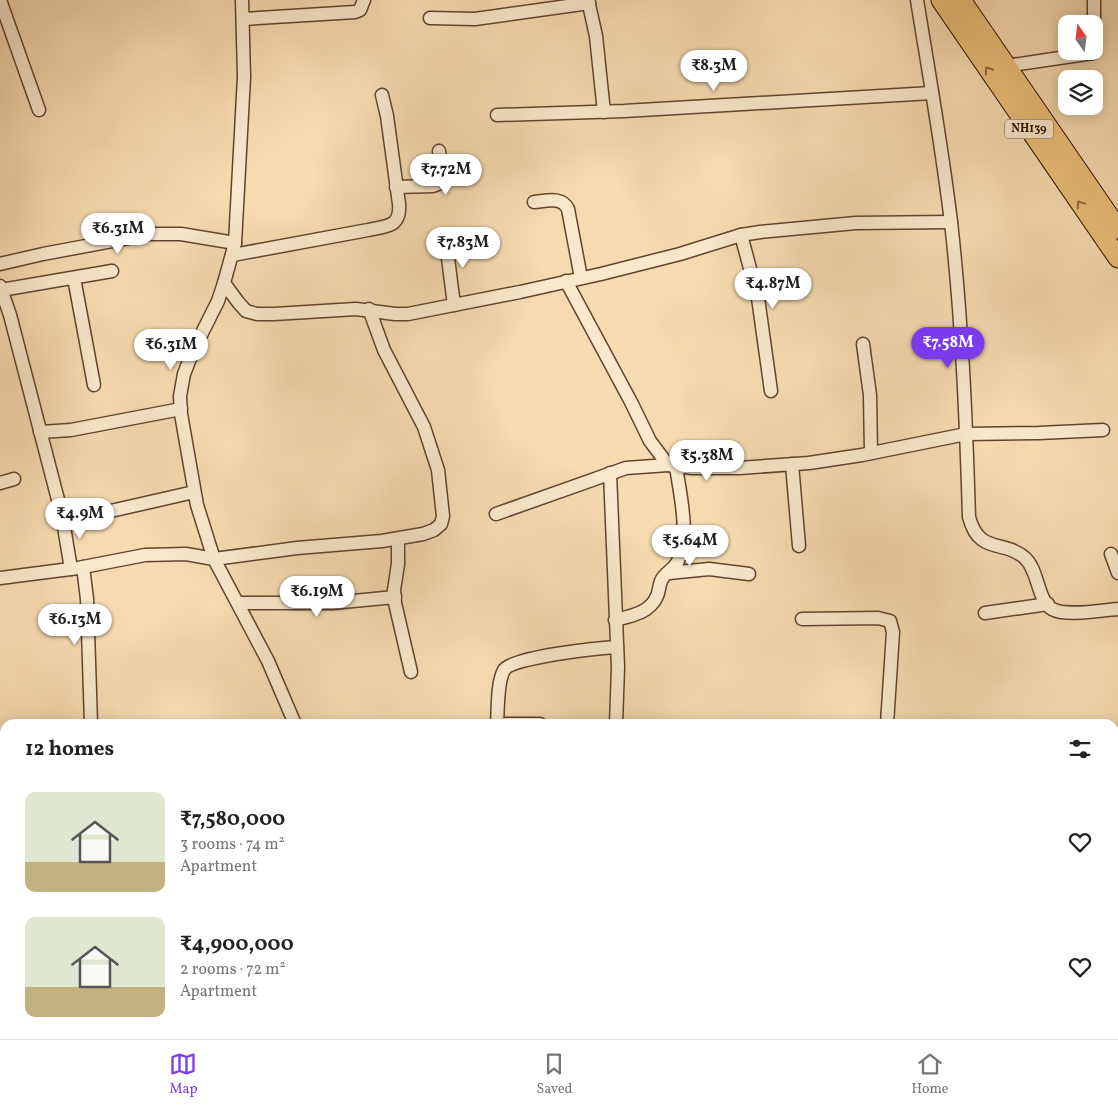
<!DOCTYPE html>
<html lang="en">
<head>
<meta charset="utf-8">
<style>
	body { margin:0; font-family:Vollkorn,serif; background:#f2f2f2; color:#222; height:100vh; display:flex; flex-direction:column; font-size:19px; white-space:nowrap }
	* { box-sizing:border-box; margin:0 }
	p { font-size:16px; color:#767676 }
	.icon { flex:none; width:28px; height:28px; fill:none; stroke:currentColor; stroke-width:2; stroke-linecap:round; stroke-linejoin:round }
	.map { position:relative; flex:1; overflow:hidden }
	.side { position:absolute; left:0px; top:719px; width:1119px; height:321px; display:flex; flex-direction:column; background:#fff; border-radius:15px 15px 0 0; box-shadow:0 2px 12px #0003 }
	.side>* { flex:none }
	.needle { width:32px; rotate:346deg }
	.buttons { position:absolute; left:1058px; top:15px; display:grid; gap:10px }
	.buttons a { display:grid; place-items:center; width:45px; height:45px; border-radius:10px; background:#fff; box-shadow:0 2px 12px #0003; font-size:25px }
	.price { position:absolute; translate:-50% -42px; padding:0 11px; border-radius:18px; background:#fff; color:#222; font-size:16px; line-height:32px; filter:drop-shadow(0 1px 2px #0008) }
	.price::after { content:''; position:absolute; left:50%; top:30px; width:15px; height:11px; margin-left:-8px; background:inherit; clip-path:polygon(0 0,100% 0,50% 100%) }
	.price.on { background:#7c3aed; color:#fff }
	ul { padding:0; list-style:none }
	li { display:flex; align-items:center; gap:15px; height:125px; padding:0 25px }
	li span { display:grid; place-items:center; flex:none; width:140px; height:100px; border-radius:10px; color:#555 }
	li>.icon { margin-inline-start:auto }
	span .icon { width:60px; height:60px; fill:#fffc; stroke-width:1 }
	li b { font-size:21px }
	h2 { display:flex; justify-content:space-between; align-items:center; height:60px; padding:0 25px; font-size:21px }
	.tab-bar { display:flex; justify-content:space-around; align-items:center; height:70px; border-top:1px solid #e0e0e0; background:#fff; font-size:14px; color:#767676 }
	.tab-bar a { display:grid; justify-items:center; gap:2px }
	.tab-bar .on { color:#7c3aed }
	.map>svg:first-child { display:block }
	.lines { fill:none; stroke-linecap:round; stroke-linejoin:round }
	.minor-casing { stroke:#61442e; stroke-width:15 }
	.highway-casing { stroke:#2f1202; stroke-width:21 }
	.minor { stroke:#f9e8cc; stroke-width:12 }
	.highway { stroke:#ebbe78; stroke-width:19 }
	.oneway { stroke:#8d683d }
	.labels { text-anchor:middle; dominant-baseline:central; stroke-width:4; stroke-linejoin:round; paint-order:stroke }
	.shield { fill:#f9e8cc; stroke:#6c523f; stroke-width:1 }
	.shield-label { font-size:12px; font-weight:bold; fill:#2f1202 }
</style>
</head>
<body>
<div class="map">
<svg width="1118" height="1039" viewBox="0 0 1118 1039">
	<rect width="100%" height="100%" fill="#f6dbb0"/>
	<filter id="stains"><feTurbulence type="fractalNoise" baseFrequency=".004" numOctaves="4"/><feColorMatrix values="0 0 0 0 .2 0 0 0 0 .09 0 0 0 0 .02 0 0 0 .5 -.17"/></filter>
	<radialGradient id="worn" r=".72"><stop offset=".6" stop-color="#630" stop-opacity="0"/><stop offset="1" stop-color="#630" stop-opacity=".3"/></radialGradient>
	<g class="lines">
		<g class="minor-casing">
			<g id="minor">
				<polyline points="0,0 39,110"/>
				<polyline points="242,0 244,77 235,243 224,283 218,301 193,351 184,374 180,396 181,414 197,505 214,559 268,661 295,724"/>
				<polyline points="588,0 596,36 604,112"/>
				<path d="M917,0c12,74 25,147 34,222 11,98 15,197 18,295 10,38 34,22 56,41 14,13 12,42 27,51 14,8 50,1 66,0"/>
				<polyline points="430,18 475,19 589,3"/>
				<polyline points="243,19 355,12 360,10 364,0"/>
				<polyline points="1094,24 1094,0"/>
				<polyline points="1006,66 1093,53 1093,51"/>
				<polyline points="497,115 624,111 932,93"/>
				<polyline points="396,187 433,186 441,183 443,175 439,151"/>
				<path d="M534,202c12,-1 28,-6 34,7l13,69"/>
				<polyline points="445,235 454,305"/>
				<polyline points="741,235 758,298 771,391"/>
				<path d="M233,255l135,-25c19,-4 33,-3 31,-26l-12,-88 -5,-21"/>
				<polyline points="0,264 43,254 150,234 181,234 235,243"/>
				<polyline points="74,278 94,385"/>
				<polyline points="566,281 631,402 650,441 668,465 692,468 739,468 809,463 862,455 966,434 1039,433 1103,430"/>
				<polyline points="224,283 238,302 246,311 257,314 274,314 356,309 395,314 408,314 520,292 601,274 680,254 741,235 760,232 856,223 951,222"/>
				<polyline points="0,286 10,315 62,515 80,518 194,492"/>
				<polyline points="1,290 112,271"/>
				<polyline points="863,344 870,395 871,453"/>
				<polyline points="40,432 71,430 181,409"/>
				<polyline points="792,464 799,546"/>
				<polyline points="610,473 618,667 616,724"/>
				<polyline points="0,483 14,479"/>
				<polyline points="496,514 626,468 668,465"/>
				<polyline points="62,515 71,569"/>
				<polyline points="398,539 398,564 394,590 395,603 411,672"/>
				<polyline points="1111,554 1118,573"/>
				<polyline points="83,567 87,599 91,724"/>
				<polyline points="669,573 709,569 749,574"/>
				<polyline points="0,578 78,568 145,555 186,554 214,559 297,548 382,541 423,534 434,530 441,524 443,516 438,470 424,427 384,350 369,309"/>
				<polyline points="238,603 332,603 395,597"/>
				<polyline points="985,613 1048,604"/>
				<polyline points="802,619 878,618 890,621 893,632 887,724"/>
				<path d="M615,620c16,-4 35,-7 42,-24 2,-4 2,-10 4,-15 3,-8 13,-11 17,-20 12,-29 2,-65 -2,-95"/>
				<path d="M497,724c1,-14 0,-42 7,-54 8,-13 94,-22 113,-23"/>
				<polyline points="506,724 540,724"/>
				<polyline points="1114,777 1118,777"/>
				<polyline points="1114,902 1118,903"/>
				<polyline points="0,1003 5,1003"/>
				<polyline points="158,1035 158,1039"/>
				<polyline points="297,1035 300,1039"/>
				<polyline points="369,1035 369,1039"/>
				<polyline points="746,1035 748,1039"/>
				<polyline points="92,1039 92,1035"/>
				<polyline points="454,1039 455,1035"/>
				<polyline points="534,1039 534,1035"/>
				<polyline points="859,1039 865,1035"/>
				<polyline points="1047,1039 1047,1035"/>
			</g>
		</g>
		<g class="highway-casing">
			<g id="highway">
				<polyline points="941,0 1118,258"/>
				<polyline points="961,0 1118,229"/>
			</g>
		</g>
		<use href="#minor" class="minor"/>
		<use href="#highway" class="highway"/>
	</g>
	<defs><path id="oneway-chevron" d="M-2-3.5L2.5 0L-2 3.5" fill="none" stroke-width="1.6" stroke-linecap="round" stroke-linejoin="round" transform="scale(1.25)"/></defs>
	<g class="oneway">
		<use href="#oneway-chevron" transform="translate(988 70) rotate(-124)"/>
		<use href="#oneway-chevron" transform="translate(1080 204) rotate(-124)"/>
	</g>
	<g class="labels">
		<rect class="shield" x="1005" y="119.5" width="48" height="19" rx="4"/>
		<g class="shield-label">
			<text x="1029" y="129">NH139</text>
		</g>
	</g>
	<rect width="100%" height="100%" filter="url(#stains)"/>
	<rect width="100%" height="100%" fill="url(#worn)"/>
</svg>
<div class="buttons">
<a><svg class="needle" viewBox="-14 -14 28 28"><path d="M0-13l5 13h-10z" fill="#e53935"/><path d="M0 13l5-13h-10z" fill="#767676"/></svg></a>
<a><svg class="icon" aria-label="layers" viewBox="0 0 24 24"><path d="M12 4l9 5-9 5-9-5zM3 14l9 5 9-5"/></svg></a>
</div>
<b class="price" style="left:714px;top:92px">₹8.3M</b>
<b class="price" style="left:446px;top:196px">₹7.72M</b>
<b class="price" style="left:118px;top:255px">₹6.31M</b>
<b class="price" style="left:463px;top:269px">₹7.83M</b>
<b class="price" style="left:773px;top:310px">₹4.87M</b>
<b class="price on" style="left:948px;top:369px">₹7.58M</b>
<b class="price" style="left:171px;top:371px">₹6.31M</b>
<b class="price" style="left:707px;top:482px">₹5.38M</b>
<b class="price" style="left:80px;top:540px">₹4.9M</b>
<b class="price" style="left:690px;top:567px">₹5.64M</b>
<b class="price" style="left:317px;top:618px">₹6.19M</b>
<b class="price" style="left:75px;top:646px">₹6.13M</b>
<section class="side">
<h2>12 homes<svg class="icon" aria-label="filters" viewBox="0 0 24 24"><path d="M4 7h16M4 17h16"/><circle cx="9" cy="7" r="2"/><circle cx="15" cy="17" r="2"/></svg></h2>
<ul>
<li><span style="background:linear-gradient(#dfe7d0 70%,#c2b280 0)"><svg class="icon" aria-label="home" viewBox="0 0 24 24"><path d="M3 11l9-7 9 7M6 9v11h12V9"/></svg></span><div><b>₹7,580,000</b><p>3 rooms · 74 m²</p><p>Apartment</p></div><svg class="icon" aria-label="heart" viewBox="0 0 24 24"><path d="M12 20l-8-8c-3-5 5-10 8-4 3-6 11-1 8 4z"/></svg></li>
<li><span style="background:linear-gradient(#dfe7d0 70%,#c2b280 0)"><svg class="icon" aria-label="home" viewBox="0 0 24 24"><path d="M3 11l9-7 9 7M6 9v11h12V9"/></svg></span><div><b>₹4,900,000</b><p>2 rooms · 72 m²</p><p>Apartment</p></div><svg class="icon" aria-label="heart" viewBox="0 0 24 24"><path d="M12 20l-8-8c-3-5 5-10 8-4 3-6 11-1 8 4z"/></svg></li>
</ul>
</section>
</div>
<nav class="tab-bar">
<a class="on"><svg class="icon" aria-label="map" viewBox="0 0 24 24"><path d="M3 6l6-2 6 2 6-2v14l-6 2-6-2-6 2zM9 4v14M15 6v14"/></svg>Map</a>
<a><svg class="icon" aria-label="saved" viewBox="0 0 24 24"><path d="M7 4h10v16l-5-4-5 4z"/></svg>Saved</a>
<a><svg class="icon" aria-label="home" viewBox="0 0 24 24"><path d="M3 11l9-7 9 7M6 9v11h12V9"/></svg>Home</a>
</nav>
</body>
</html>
